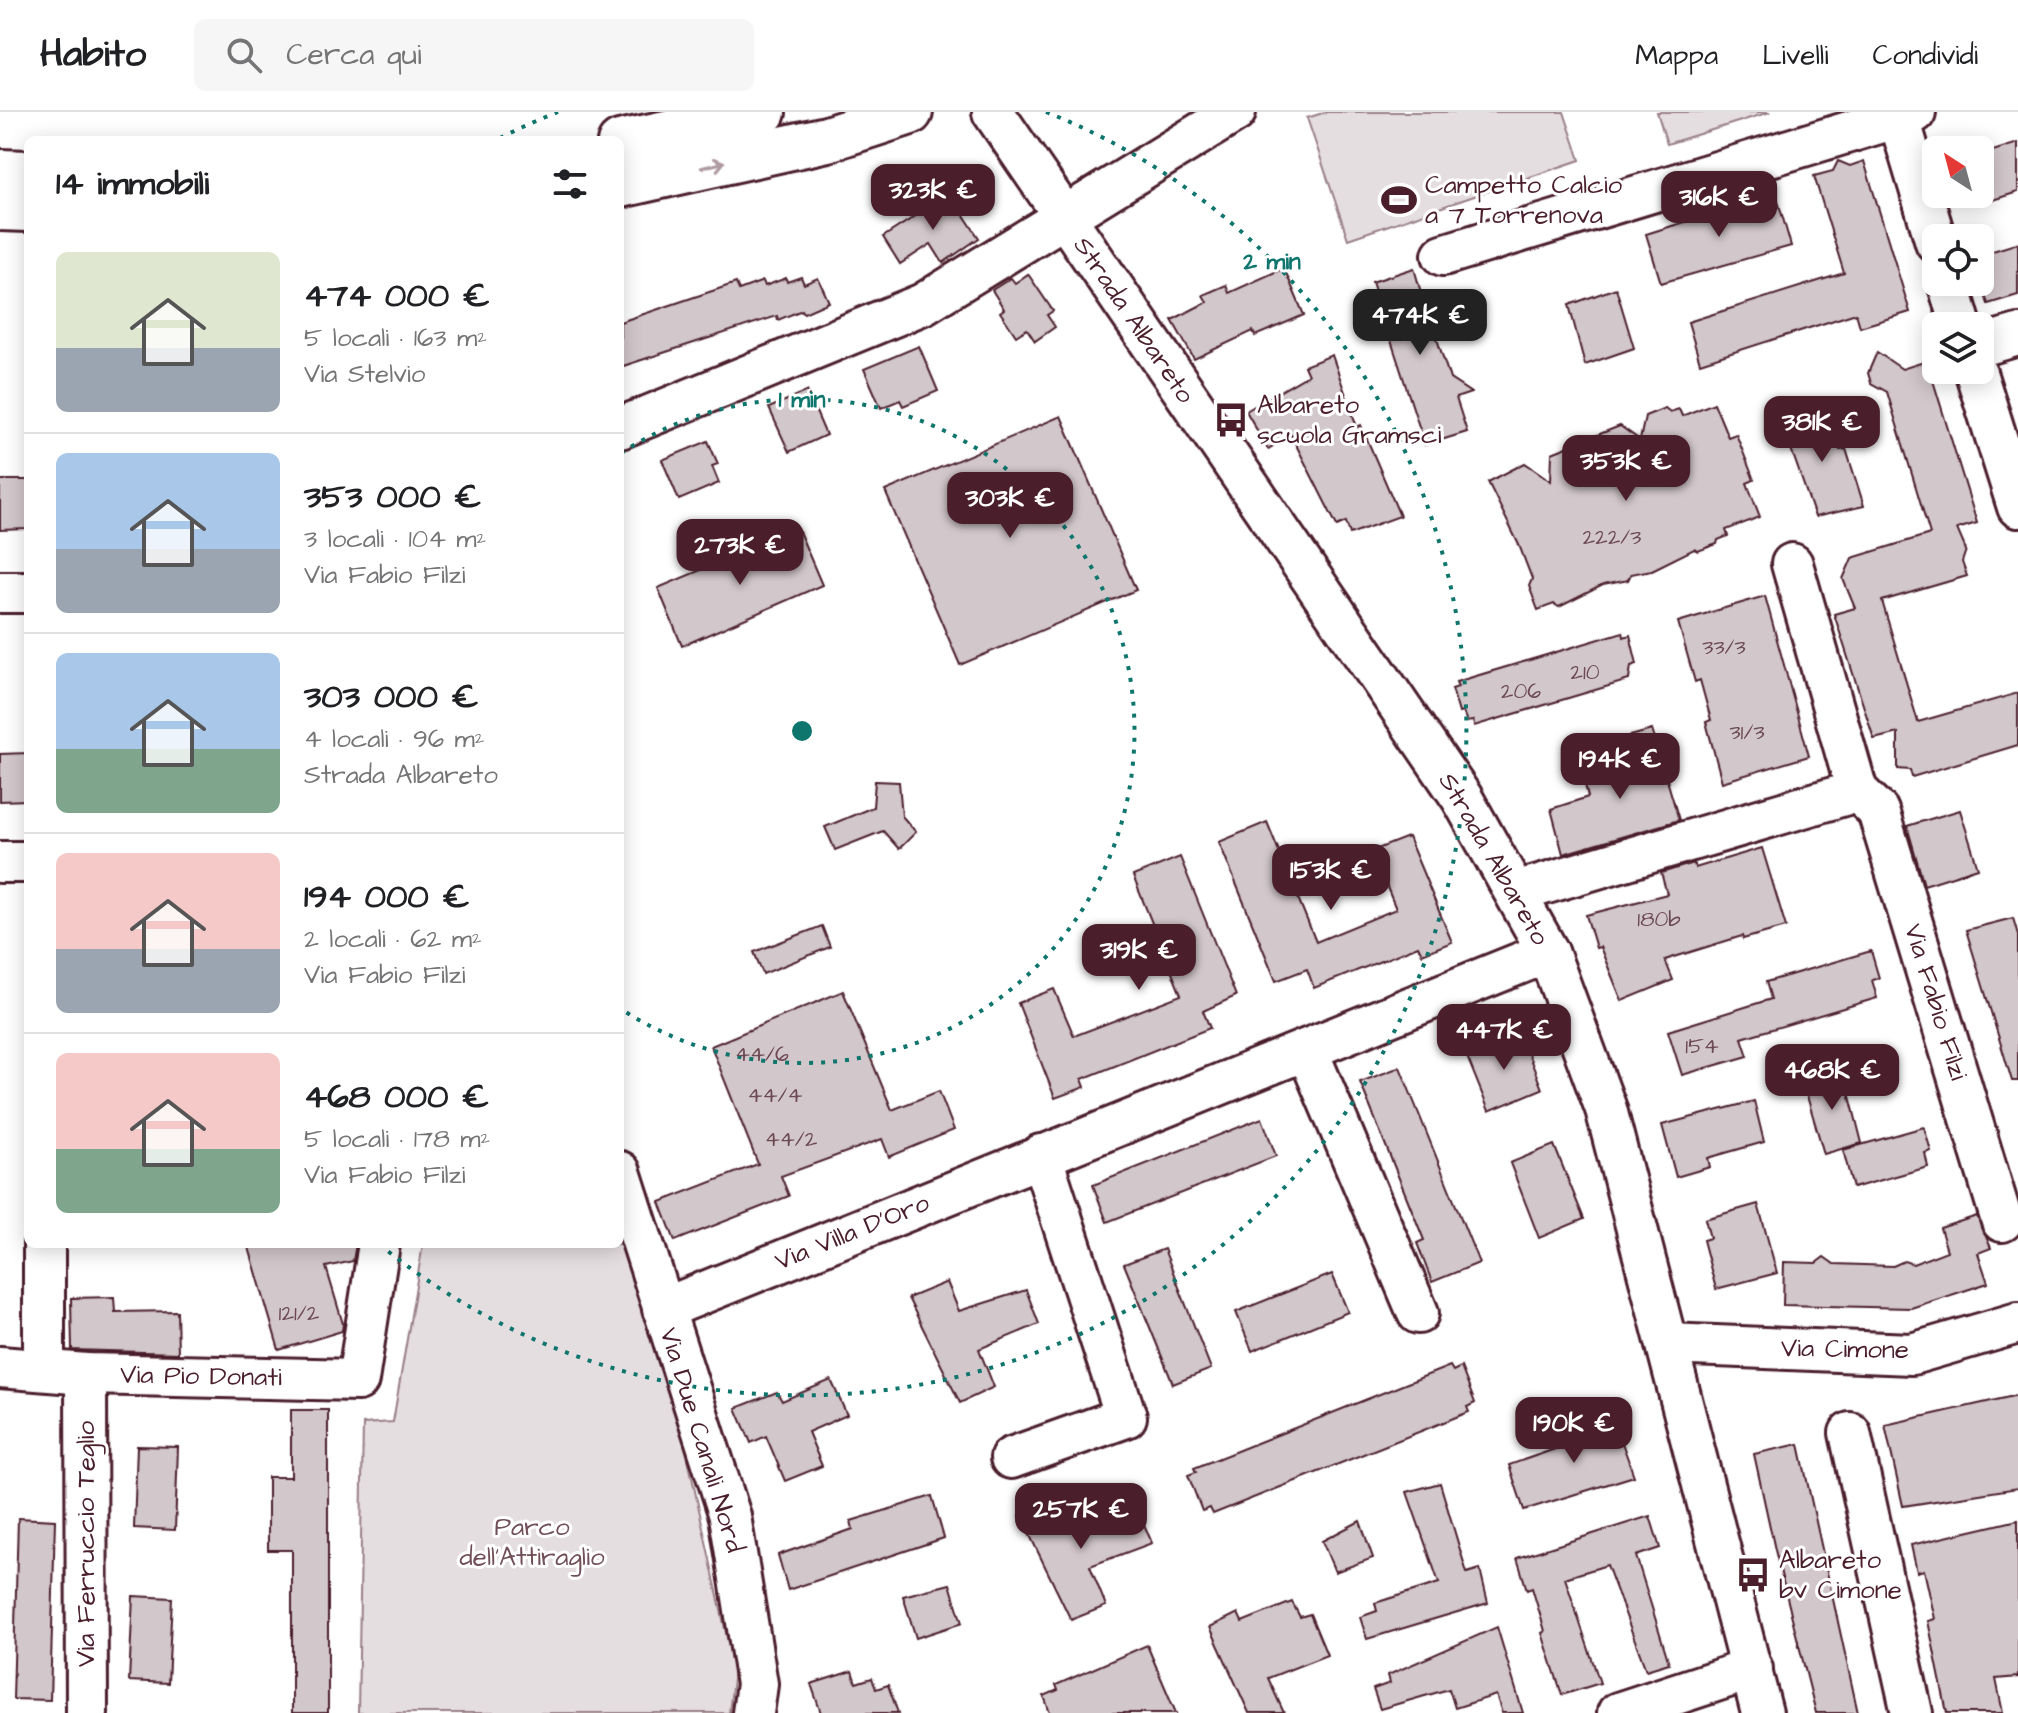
<!DOCTYPE html>
<html lang="it">
<head>
<meta charset="utf-8">
<style>
	body { margin:0; font-family:"Architects Daughter",sans-serif; background:#f6f6f6; color:#202124; height:100vh; display:flex; flex-direction:column; font-size:30px; white-space:nowrap }
	* { box-sizing:border-box; margin:0 }
	p { font-size:26px; color:#757577 }
	.icon { flex:none; width:44px; height:44px; fill:none; stroke:currentColor; stroke-width:2; stroke-linecap:round; stroke-linejoin:round }
	.map { position:relative; flex:1; overflow:hidden }
	.drawer { position:absolute; left:24px; top:24px; width:600px; height:1112px; display:flex; flex-direction:column; background:#fff; border-radius:12px; box-shadow:0 4px 20px #0003 }
	.drawer>* { flex:none }
	.needle { width:52px; rotate:324deg }
	.buttons { position:absolute; left:1922px; top:24px; display:grid; gap:16px }
	.buttons a { display:grid; place-items:center; width:72px; height:72px; border-radius:12px; background:#fff; box-shadow:0 4px 20px #0003; font-size:40px }
	.price { position:absolute; translate:-50% -68px; padding:0 18px; border-radius:16px; background:#4a1f2b; color:#fff; font-size:26px; line-height:52px; filter:drop-shadow(0 2px 4px #0008) }
	.price::after { content:''; position:absolute; left:50%; top:48px; width:24px; height:18px; margin-left:-12px; background:inherit; clip-path:polygon(0 0,100% 0,50% 100%) }
	.price.active { background:#222; color:#fff }
	ul { padding:0; list-style:none }
	li { display:flex; align-items:center; gap:24px; height:200px; padding:0 32px }
	li+li { border-top:2px solid #e0e0e0 }
	li span { display:grid; place-items:center; flex:none; width:224px; height:160px; border-radius:12px; color:#555 }
	li>.icon { margin-inline-start:auto }
	span .icon { width:96px; height:96px; fill:#fffc; stroke-width:1 }
	li b { font-size:34px }
	h2 { display:flex; justify-content:space-between; align-items:center; height:96px; padding:0 32px; font-size:34px }
	header { display:flex; align-items:center; gap:48px; box-sizing:border-box; height:112px; padding:0 40px; background:#fff; border-bottom:2px solid #e0e0e0 }
	header strong { font-size:38px }
	nav { display:flex; gap:44px; margin-inline-start:auto; font-size:28px }
	.search { width:560px; height:72px; background:#f6f6f6; display:flex; align-items:center; gap:20px; box-sizing:border-box; padding:0 28px; border-radius:12px; color:#757577; font-size:30px }
	.map>svg:first-child { display:block }
	.green { fill:#e5dee0; stroke:#987e86; stroke-width:2 }
	.building { fill:#d2c7cb; stroke:#4a1f2b; stroke-width:2 }
	.lines { fill:none; stroke-linecap:round; stroke-linejoin:round }
	.minor-casing { stroke:#4a1f2b; stroke-width:46 }
	.highway-casing { stroke:#4a1f2b; stroke-width:50 }
	.minor { stroke:#fff; stroke-width:40 }
	.highway { stroke:#fff; stroke-width:44 }
	.oneway { stroke:#ae9aa0 }
	.ring { fill:none; stroke:#0f766e; stroke-width:4; stroke-dasharray:4 8 }
	.labels { text-anchor:middle; dominant-baseline:central; stroke-width:6; stroke-linejoin:round; paint-order:stroke }
	.number-label { font-size:22px; fill:#6c4953 }
	.poi-label { font-size:26px; fill:#4a1f2b; stroke:#fff; text-anchor:start }
	.street-label { font-size:26px; fill:#4a1f2b; stroke:#fff }
	.park-label { font-size:26px; fill:#714f58; stroke:#fff }
	.centre { fill:#0f766e; stroke:#fff; stroke-width:4 }
	.ring-label { font-size:24px; text-anchor:middle; font-weight:bold; fill:#0f766e; stroke:#fff; stroke-width:6; stroke-linejoin:round; paint-order:stroke }
</style>
</head>
<body>
<header>
<strong>Habito</strong>
<div class="search"><svg class="icon" aria-label="search" viewBox="0 0 24 24"><circle cx="10" cy="10" r="6"/><path d="M15 15l6 6"/></svg>Cerca qui</div>
<nav><a>Mappa</a><a>Livelli</a><a>Condividi</a></nav>
</header>
<div class="map">
<svg width="2018" height="1601" viewBox="0 0 2018 1601">
	<rect width="100%" height="100%" fill="#fff"/>
	<filter id="ink" filterUnits="userSpaceOnUse"><feTurbulence type="fractalNoise" baseFrequency=".0125" numOctaves="2"/><feDisplacementMap in="SourceGraphic" scale="16" xChannelSelector="R" yChannelSelector="G"/><feConvolveMatrix kernelMatrix="1 2 1 2 8 2 1 2 1" color-interpolation-filters="sRGB"/></filter>
	<g filter="url(#ink)">
		<g class="green">
			<polygon points="1326,0 1564,0 1580,48 1348,127 1307,6"/>
			<polygon points="1657,0 1770,0 1667,32"/>
			<polygon points="620,1127 678,1301 734,1558 729,1601 358,1601 363,1312 393,1310 423,1132 620,1132"/>
		</g>
		<g class="building">
			<polygon points="2018,31 2018,80 1980,92 1980,43"/>
			<polygon points="1838,49 1850,54 1864,49 1910,200 1860,215 1856,201 1700,251 1688,210 1844,161 1814,64 1833,59"/>
			<polygon points="950,82 979,126 943,151 931,132 900,152 883,125"/>
			<polygon points="1776,82 1791,134 1661,171 1646,122"/>
			<polygon points="2018,131 2018,183 1988,192 1980,168 1980,143"/>
			<polygon points="1284,156 1304,203 1255,224 1253,219 1194,247 1172,208 1207,190 1203,183 1226,173 1229,181"/>
			<polygon points="1414,156 1422,184 1441,201 1430,205 1450,267 1471,281 1456,286 1467,320 1425,333 1372,170"/>
			<polygon points="1028,162 1053,199 1047,203 1055,215 1035,229 1027,217 1016,224 1000,200 1004,197 992,178 1011,166 1015,171"/>
			<polygon points="801,165 804,172 818,166 829,190 804,201 802,198 778,208 777,204 620,255 620,210 736,171 739,178 763,169 765,174 786,166 787,170"/>
			<polygon points="1616,176 1634,236 1585,253 1569,193"/>
			<polygon points="919,234 938,279 903,294 900,288 881,296 864,257"/>
			<polygon points="1877,240 1902,257 1927,249 1977,411 1957,417 1966,438 1962,450 1967,464 1882,489 1918,610 2018,581 2018,633 1912,665 1910,658 1898,657 1898,621 1874,627 1834,502 1855,496 1843,467 1852,446 1930,422 1887,280 1871,271 1868,261"/>
			<polygon points="1332,243 1357,315 1361,313 1400,404 1350,422 1346,410 1337,414 1291,323 1268,337 1246,299 1308,263 1304,254"/>
			<polygon points="807,279 826,323 789,340 769,296"/>
			<polygon points="1714,291 1728,325 1736,322 1754,368 1747,371 1760,405 1726,418 1728,424 1718,428 1717,432 1698,439 1694,437 1652,458 1631,462 1628,468 1603,473 1559,495 1554,492 1538,498 1529,474 1532,467 1519,433 1488,370 1525,351 1551,369 1552,341 1620,314 1640,328 1645,304 1665,296 1670,300 1679,297 1682,304"/>
			<polygon points="1827,296 1840,338 1846,337 1864,394 1815,405 1781,308"/>
			<polygon points="1061,304 1136,478 960,553 885,379"/>
			<polygon points="708,329 718,352 712,354 719,371 679,388 662,348"/>
			<polygon points="0,368 28,368 28,417 0,418"/>
			<polygon points="798,417 822,473 682,534 658,476"/>
			<polygon points="1765,484 1809,644 1722,670 1706,610 1711,608 1700,568 1695,570 1678,510"/>
			<polygon points="1623,520 1624,525 1630,523 1637,552 1631,554 1629,568 1474,614 1473,609 1467,610 1463,600 1459,601 1452,577 1458,575 1456,570"/>
			<polygon points="1652,618 1679,708 1563,742 1551,697 1588,685 1585,673 1633,660 1623,626"/>
			<polygon points="28,641 28,688 0,689 0,642"/>
			<polygon points="875,669 899,670 902,704 916,720 899,737 883,719 835,738 825,715 873,695"/>
			<polygon points="1960,698 1978,756 1924,773 1907,714"/>
			<polygon points="1267,710 1316,830 1396,797 1372,739 1408,725 1452,830 1422,842 1418,834 1314,876 1307,857 1276,869 1219,730"/>
			<polygon points="1762,736 1786,815 1743,827 1742,824 1665,848 1673,868 1622,889 1600,835 1596,836 1586,803 1667,782 1661,761 1694,751 1695,756"/>
			<polygon points="1180,745 1236,884 1203,899 1210,916 1082,967 1085,975 1055,986 1018,891 1054,877 1074,924 1181,883 1133,764"/>
			<polygon points="2013,806 2018,823 2018,969 2012,969 1966,818"/>
			<polygon points="822,814 830,835 763,862 754,840"/>
			<polygon points="1871,839 1879,866 1872,868 1877,886 1742,926 1748,944 1682,963 1668,919 1771,887 1766,870"/>
			<polygon points="843,879 892,998 939,979 954,1018 889,1045 882,1027 781,1064 789,1084 675,1129 660,1090 758,1052 711,934"/>
			<polygon points="1520,921 1542,977 1489,999 1466,942"/>
			<polygon points="1400,955 1479,1151 1432,1170 1417,1131 1424,1128 1360,970"/>
			<polygon points="1826,960 1827,965 1844,961 1862,1031 1824,1042 1802,967"/>
			<polygon points="1754,989 1764,1030 1708,1046 1710,1055 1676,1065 1662,1013"/>
			<polygon points="1262,1006 1276,1044 1107,1110 1093,1073"/>
			<polygon points="1924,1015 1931,1039 1925,1041 1928,1055 1853,1076 1843,1038"/>
			<polygon points="1554,1033 1584,1107 1539,1126 1510,1051"/>
			<polygon points="1758,1092 1777,1161 1716,1177 1703,1128 1710,1126 1705,1107"/>
			<polygon points="1977,1104 1991,1136 1978,1141 1988,1171 1911,1196 1783,1193 1784,1150 1816,1151 1824,1145 1834,1152 1893,1154 1904,1149 1913,1152 1947,1139 1940,1116"/>
			<polygon points="248,1132 356,1132 353,1149 326,1155 343,1212 342,1219 279,1238"/>
			<polygon points="1164,1137 1211,1257 1173,1272 1124,1152"/>
			<polygon points="1332,1162 1348,1200 1252,1239 1236,1200"/>
			<polygon points="947,1170 959,1199 1026,1178 1039,1212 979,1237 994,1275 960,1291 908,1186"/>
			<polygon points="114,1185 115,1200 177,1199 178,1241 72,1238 71,1186"/>
			<polygon points="1450,1254 1453,1259 1461,1255 1475,1291 1467,1295 1469,1300 1213,1402 1210,1396 1202,1399 1188,1363 1196,1360 1194,1356"/>
			<polygon points="831,1268 847,1303 808,1320 822,1354 785,1369 766,1324 751,1331 736,1296 777,1280 782,1289"/>
			<polygon points="2018,1283 2018,1376 1903,1394 1885,1313"/>
			<polygon points="291,1298 328,1298 328,1601 292,1601 292,1438 268,1438 268,1365 291,1365"/>
			<polygon points="1611,1300 1634,1364 1524,1398 1509,1353 1558,1336 1556,1329 1584,1319 1582,1310"/>
			<polygon points="1799,1332 1809,1378 1858,1601 1816,1601 1775,1438 1754,1342"/>
			<polygon points="137,1334 178,1335 175,1418 134,1416"/>
			<polygon points="1440,1371 1467,1461 1480,1457 1488,1491 1367,1527 1360,1505 1377,1499 1375,1491 1439,1471 1407,1380"/>
			<polygon points="932,1384 944,1426 788,1478 778,1443 853,1417 851,1409"/>
			<polygon points="1058,1388 1071,1417 1137,1396 1152,1431 1090,1454 1106,1494 1071,1508 1020,1403"/>
			<polygon points="1650,1404 1660,1436 1636,1444 1669,1551 1646,1558 1607,1453 1565,1466 1600,1571 1562,1583 1542,1521 1545,1519 1532,1476 1527,1478 1517,1446"/>
			<polygon points="18,1406 55,1408 50,1588 13,1587"/>
			<polygon points="2018,1408 2018,1565 1996,1567 2003,1601 1947,1601 1928,1509 1935,1507 1924,1458 1917,1460 1911,1433"/>
			<polygon points="1360,1409 1373,1446 1335,1460 1322,1429"/>
			<polygon points="950,1472 962,1511 916,1526 903,1484"/>
			<polygon points="133,1484 172,1486 168,1571 129,1569"/>
			<polygon points="1292,1490 1300,1505 1310,1502 1327,1543 1268,1566 1284,1601 1249,1601 1210,1515 1238,1501 1242,1510"/>
			<polygon points="1497,1515 1523,1601 1502,1601 1496,1583 1455,1596 1449,1577 1380,1597 1373,1577 1390,1571 1388,1563"/>
			<polygon points="1147,1533 1176,1601 1050,1601 1044,1584 1058,1578 1056,1573"/>
			<polygon points="852,1559 856,1571 872,1566 876,1577 888,1573 898,1601 821,1601 811,1572"/>
		</g>
		<g class="lines">
			<g class="minor-casing">
				<g id="minor">
					<polyline points="993,0 1462,686 1548,840 1606,997 1762,1601"/>
					<polyline points="1897,0 1936,130"/>
					<polyline points="1443,143 1915,0"/>
					<polyline points="1948,170 1961,214"/>
					<polyline points="1980,234 2018,223"/>
					<polyline points="1975,258 2018,395"/>
					<polyline points="620,316 923,192 1235,0"/>
					<polyline points="1792,452 1857,679"/>
					<polyline points="0,480 28,480"/>
					<polyline points="0,750 28,750"/>
					<polyline points="1516,780 1857,679 1878,699 2002,1109"/>
					<polyline points="1307,938 1418,1201"/>
					<polyline points="620,1060 730,1404 757,1572 753,1601"/>
					<polyline points="663,1197 1548,840"/>
					<polyline points="1667,1232 1912,1242 2018,1211"/>
					<polyline points="0,1255 86,1262 358,1268 379,1132"/>
					<polyline points="44,1258 44,1132"/>
					<polyline points="86,1262 87,1601"/>
					<polyline points="1850,1321 1912,1601"/>
					<polyline points="1011,1346 1126,1305 1041,1043"/>
					<polyline points="1618,1601 1752,1557"/>
				</g>
			</g>
			<g class="highway-casing">
				<g id="highway">
					<polyline points="620,31 763,0"/>
					<polyline points="0,60 28,61"/>
					<polyline points="620,73 827,27 910,0"/>
					<polyline points="0,96 28,97"/>
				</g>
			</g>
			<use href="#minor" class="minor"/>
			<use href="#highway" class="highway"/>
		</g>
		<defs><path id="oneway-shaft" d="M-6 0H5M1.5-3L5.5 0L1.5 3" fill="none" stroke-width="1.6" stroke-linecap="round" stroke-linejoin="round" transform="scale(2)"/></defs>
		<use class="oneway" href="#oneway-shaft" transform="translate(713 53) rotate(-13)"/>
	</g>
	<g class="ring">
		<path d="M621 341A332 332 0 1 1 621 897"/>
		<path d="M500 26A665 665 0 0 1 558 0M1046 0A665 665 0 1 1 379 1132"/>
	</g>
	<defs>
		<g id="stadium-bare" transform="scale(2.76)"><path d="M0-5a6.5 5 0 1 0 0 10a6.5 5 0 1 0 0-10ZM-3.5-1.8h7v3.6h-7Z" fill="#4a1f2b" stroke="#fff" stroke-width="2.5" paint-order="stroke"/></g>
		<g id="bus-bare" transform="scale(2.76)"><path d="M-5-6H5V4H4V6H2V4H-2V6H-4V4H-5ZM-3.5-4V0h7V-4ZM-3.5 1.2v1.5H-2V1.2ZM2 1.2v1.5H3.5V1.2Z" fill="#4a1f2b" stroke="#fff" stroke-width="2.5" paint-order="stroke"/></g>
	</defs>
	<g fill-rule="evenodd">
		<use href="#stadium-bare" x="1399" y="88"/>
		<use href="#bus-bare" x="1231" y="308"/>
		<use href="#bus-bare" x="1753" y="1463"/>
	</g>
	<g class="labels">
		<g class="number-label">
			<text x="1612" y="425">222/3</text>
			<text x="1724" y="535">33/3</text>
			<text x="1585" y="560">210</text>
			<text x="1521" y="579">206</text>
			<text x="1747" y="620">31/3</text>
			<text x="1659" y="807">180b</text>
			<text x="1702" y="934">154</text>
			<text x="762" y="942">44/6</text>
			<text x="775" y="983">44/4</text>
			<text x="791" y="1027">44/2</text>
			<text x="299" y="1201">121/2</text>
		</g>
		<g class="poi-label">
			<text x="1425" y="73">Campetto Calcio<tspan x="1425" dy="30">a 7 Torrenova</tspan></text>
			<text x="1257" y="293">Albareto<tspan x="1257" dy="30">scuola Gramsci</tspan></text>
			<text x="1779" y="1448">Albareto<tspan x="1779" dy="30">bv Cimone</tspan></text>
		</g>
		<g class="street-label">
			<text transform="translate(1134 208) rotate(56)">Strada Albareto</text>
			<text transform="translate(1494 747) rotate(60)">Strada Albareto</text>
			<text transform="translate(1936 890) rotate(73)">Via Fabio Filzi</text>
			<text transform="translate(852 1120) rotate(-22)">Via Villa D'Oro</text>
			<text transform="translate(1845 1237) rotate(1)">Via Cimone</text>
			<text transform="translate(201 1264) rotate(1)">Via Pio Donati</text>
			<text transform="translate(702 1328) rotate(73)">Via Due Canali Nord</text>
			<text transform="translate(86 1432) rotate(-90)">Via Ferruccio Teglio</text>
		</g>
		<g class="park-label">
			<text x="532" y="1415">Parco<tspan x="532" dy="30">dell'Attiraglio</tspan></text>
		</g>
	</g>
	<circle cx="802" cy="619" r="12" class="centre"/>
	<g class="ring-label">
		<text x="1272" y="157">2 min</text>
		<text x="802" y="295">1 min</text>
	</g>
</svg>
<div class="buttons">
<a><svg class="needle" viewBox="-14 -14 28 28"><path d="M0-13l5 13h-10z" fill="#e53935"/><path d="M0 13l5-13h-10z" fill="#757577"/></svg></a>
<a><svg class="icon" aria-label="locate" viewBox="0 0 24 24"><circle cx="12" cy="12" r="6"/><path d="M12 2v4M12 18v4M2 12h4M18 12h4"/></svg></a>
<a><svg class="icon" aria-label="layers" viewBox="0 0 24 24"><path d="M12 4l9 5-9 5-9-5zM3 14l9 5 9-5"/></svg></a>
</div>
<b class="price" style="left:933px;top:120px">323K €</b>
<b class="price" style="left:1719px;top:127px">316K €</b>
<b class="price active" style="left:1420px;top:245px">474K €</b>
<b class="price" style="left:1822px;top:352px">381K €</b>
<b class="price" style="left:1626px;top:391px">353K €</b>
<b class="price" style="left:1010px;top:428px">303K €</b>
<b class="price" style="left:740px;top:475px">273K €</b>
<b class="price" style="left:1620px;top:689px">194K €</b>
<b class="price" style="left:1331px;top:800px">153K €</b>
<b class="price" style="left:1139px;top:880px">319K €</b>
<b class="price" style="left:1504px;top:960px">447K €</b>
<b class="price" style="left:1832px;top:1000px">468K €</b>
<b class="price" style="left:1574px;top:1353px">190K €</b>
<b class="price" style="left:1081px;top:1439px">257K €</b>
<section class="drawer">
<h2>14 immobili<svg class="icon" aria-label="filters" viewBox="0 0 24 24"><path d="M4 7h16M4 17h16"/><circle cx="9" cy="7" r="2"/><circle cx="15" cy="17" r="2"/></svg></h2>
<ul>
<li><span style="background:linear-gradient(#dfe7d0 60%,#9aa5b1 0)"><svg class="icon" aria-label="home" viewBox="0 0 24 24"><path d="M3 11l9-7 9 7M6 9v11h12V9"/></svg></span><div><b>474 000 €</b><p>5 locali · 163 m²</p><p>Via Stelvio</p></div></li>
<li><span style="background:linear-gradient(#a9c7e8 60%,#9aa5b1 0)"><svg class="icon" aria-label="home" viewBox="0 0 24 24"><path d="M3 11l9-7 9 7M6 9v11h12V9"/></svg></span><div><b>353 000 €</b><p>3 locali · 104 m²</p><p>Via Fabio Filzi</p></div></li>
<li><span style="background:linear-gradient(#a9c7e8 60%,#7fa58c 0)"><svg class="icon" aria-label="home" viewBox="0 0 24 24"><path d="M3 11l9-7 9 7M6 9v11h12V9"/></svg></span><div><b>303 000 €</b><p>4 locali · 96 m²</p><p>Strada Albareto</p></div></li>
<li><span style="background:linear-gradient(#f6c9c9 60%,#9aa5b1 0)"><svg class="icon" aria-label="home" viewBox="0 0 24 24"><path d="M3 11l9-7 9 7M6 9v11h12V9"/></svg></span><div><b>194 000 €</b><p>2 locali · 62 m²</p><p>Via Fabio Filzi</p></div></li>
<li><span style="background:linear-gradient(#f6c9c9 60%,#7fa58c 0)"><svg class="icon" aria-label="home" viewBox="0 0 24 24"><path d="M3 11l9-7 9 7M6 9v11h12V9"/></svg></span><div><b>468 000 €</b><p>5 locali · 178 m²</p><p>Via Fabio Filzi</p></div></li>
</ul>
</section>
</div>
</body>
</html>
